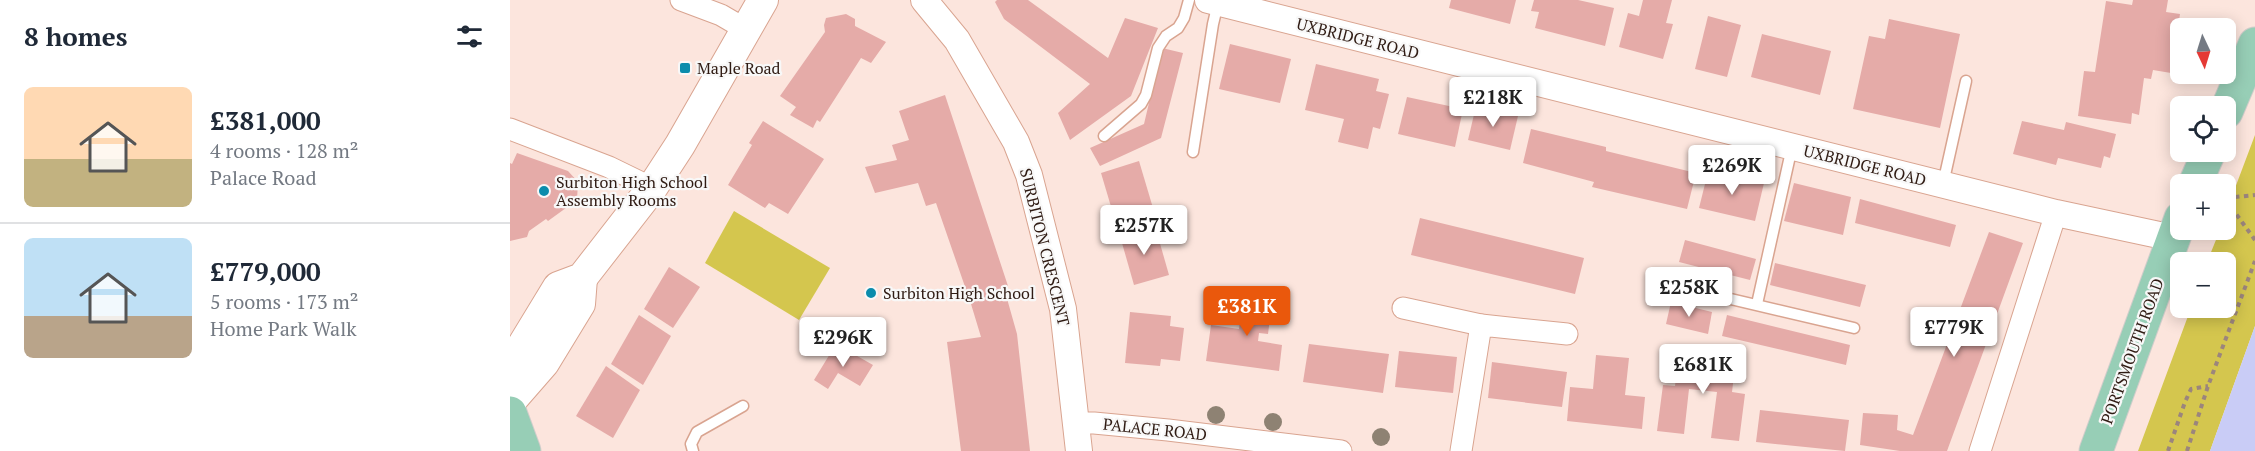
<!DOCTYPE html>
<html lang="en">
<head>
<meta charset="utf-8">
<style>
	body { margin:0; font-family:"PT Serif",serif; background:#f6f6f7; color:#1f2937; height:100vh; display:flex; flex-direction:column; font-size:22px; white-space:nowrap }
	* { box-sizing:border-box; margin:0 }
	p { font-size:20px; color:#747a83 }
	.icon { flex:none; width:33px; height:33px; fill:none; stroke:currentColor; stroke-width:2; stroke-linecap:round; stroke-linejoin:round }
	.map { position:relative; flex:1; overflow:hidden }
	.sheet { display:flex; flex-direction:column; background:#fff; width:510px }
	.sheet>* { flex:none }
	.needle { width:39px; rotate:176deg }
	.buttons { position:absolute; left:1660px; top:18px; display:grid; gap:12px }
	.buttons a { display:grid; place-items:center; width:66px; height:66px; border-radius:9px; background:#fff; box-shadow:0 3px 15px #0003; font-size:30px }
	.price { position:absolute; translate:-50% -51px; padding:0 14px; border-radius:6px; background:#fff; color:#222; font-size:20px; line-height:39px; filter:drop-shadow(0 2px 3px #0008) }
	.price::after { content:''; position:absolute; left:50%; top:36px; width:18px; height:14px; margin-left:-9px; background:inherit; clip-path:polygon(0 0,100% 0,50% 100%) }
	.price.selected { background:#ea580c; color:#fff }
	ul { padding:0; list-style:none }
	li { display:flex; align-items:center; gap:18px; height:150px; padding:0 24px }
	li+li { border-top:2px solid #e0e1e3 }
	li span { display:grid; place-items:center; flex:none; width:168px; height:120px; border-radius:9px; color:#555 }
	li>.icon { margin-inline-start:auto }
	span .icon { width:72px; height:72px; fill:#fffc; stroke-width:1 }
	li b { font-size:26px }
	h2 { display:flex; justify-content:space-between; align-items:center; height:72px; padding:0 24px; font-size:26px }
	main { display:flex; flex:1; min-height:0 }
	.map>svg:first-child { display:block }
	.green { fill:#d4c64e }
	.water { fill:#c9ccf6 }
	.building { fill:#e5aba8 }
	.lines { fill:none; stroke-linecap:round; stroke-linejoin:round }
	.service-casing { stroke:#d9a490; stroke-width:13 }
	.minor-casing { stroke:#d9a490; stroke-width:23 }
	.tertiary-casing { stroke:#d9a490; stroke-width:28 }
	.secondary-casing { stroke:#d9a490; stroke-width:32 }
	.primary-casing { stroke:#d1cdcb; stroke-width:35 }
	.path { stroke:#9b857d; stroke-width:4; stroke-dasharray:4.5 4.5; stroke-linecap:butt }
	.service { stroke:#fff; stroke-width:10 }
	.minor { stroke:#fff; stroke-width:21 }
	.tertiary { stroke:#fff; stroke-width:26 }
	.secondary { stroke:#fff; stroke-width:30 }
	.primary { stroke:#97ceb6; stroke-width:33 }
	.tree { fill:#8e8273 }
	.poi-dot { fill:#0b8cac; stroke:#f8f8f8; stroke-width:2 }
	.labels { text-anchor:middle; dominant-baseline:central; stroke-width:4.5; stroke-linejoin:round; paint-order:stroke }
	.street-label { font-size:16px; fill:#2f1b13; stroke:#f8f8f8 }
	.poi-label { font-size:16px; fill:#2f1b13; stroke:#f8f8f8; text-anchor:start }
</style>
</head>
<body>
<main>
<section class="sheet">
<h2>8 homes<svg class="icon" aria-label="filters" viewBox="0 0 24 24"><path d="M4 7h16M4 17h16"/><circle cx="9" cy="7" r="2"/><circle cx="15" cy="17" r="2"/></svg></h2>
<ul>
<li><span style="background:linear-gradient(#ffd9b3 60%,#c2b280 0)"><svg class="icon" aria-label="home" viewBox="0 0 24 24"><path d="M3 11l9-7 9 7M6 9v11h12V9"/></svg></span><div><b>£381,000</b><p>4 rooms · 128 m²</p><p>Palace Road</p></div></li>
<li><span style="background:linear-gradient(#bfe0f5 65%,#b9a48a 0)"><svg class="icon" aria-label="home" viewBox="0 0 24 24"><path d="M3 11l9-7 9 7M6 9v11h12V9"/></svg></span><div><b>£779,000</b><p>5 rooms · 173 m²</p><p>Home Park Walk</p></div></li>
</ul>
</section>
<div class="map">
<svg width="1745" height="451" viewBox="0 0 1745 451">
	<rect width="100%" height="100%" fill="#fce5dd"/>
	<g class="green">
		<polygon points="1745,135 1745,326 1700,451 1628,451 1681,308 1716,308 1716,262 1697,262 1710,230 1716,230 1716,212"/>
		<polygon points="224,211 320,268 289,320 195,263"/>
	</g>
	<polygon class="water" points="1745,326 1745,451 1700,451"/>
	<g class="building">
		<polygon points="487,0 518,0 598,58 615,18 648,28 621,96 560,140 548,113 580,84 494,19 485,2"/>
		<polygon points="941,0 1006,0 1000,24 939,8"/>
		<polygon points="1024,0 1068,0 1104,8 1095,46 1025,28 1029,12 1021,11"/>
		<polygon points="1133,0 1162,0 1156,23 1163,24 1153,59 1109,47 1118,13 1129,16"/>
		<polygon points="1623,0 1658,0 1656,12 1670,14 1661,73 1643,70 1641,79 1634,78 1629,115 1622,113 1621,124 1568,116 1574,71 1585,72 1596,1 1622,5"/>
		<polygon points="336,14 345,19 345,26 376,42 361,63 351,58 310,122 307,120 303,128 280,115 286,107 270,96 315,32 314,25 316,18"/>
		<polygon points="1198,16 1231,25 1217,77 1185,69"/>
		<polygon points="1379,19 1450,34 1430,128 1343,109 1359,36 1375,39"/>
		<polygon points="1252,34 1321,51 1310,95 1241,77"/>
		<polygon points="720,44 781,59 770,103 709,89"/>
		<polygon points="652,48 673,53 651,138 590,166 580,148 634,124"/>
		<polygon points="806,64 869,79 866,91 879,94 870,129 863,127 858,149 828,142 834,119 795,110"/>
		<polygon points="435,95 498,286 494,288 507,334 520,451 451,451 437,342 471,337 461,304 426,203 416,206 408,183 365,193 355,167 387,160 382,145 399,140 389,111"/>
		<polygon points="897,97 953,109 945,147 888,134"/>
		<polygon points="966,106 1008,116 1000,150 958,140"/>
		<polygon points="253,121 314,159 278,214 259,203 255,208 218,185 242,145 239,143"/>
		<polygon points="1512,121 1554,130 1556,122 1606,134 1600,158 1594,156 1591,168 1548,158 1546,165 1503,154"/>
		<polygon points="1021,129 1096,147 1096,151 1186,173 1177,209 1082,187 1084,182 1013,163"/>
		<polygon points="7,153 58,171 68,182 67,200 38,221 36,219 19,231 17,237 0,241 0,163 2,164"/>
		<polygon points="629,161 643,208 605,220 591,173"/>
		<polygon points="1198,172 1254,183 1245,221 1189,208"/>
		<polygon points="1284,183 1341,197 1333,235 1274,221"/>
		<polygon points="1350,199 1446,225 1440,247 1345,223"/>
		<polygon points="910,218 1074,258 1065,294 901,255"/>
		<polygon points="645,226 659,275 624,285 610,236"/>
		<polygon points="1479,232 1513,243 1437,451 1390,451 1350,445 1353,413 1388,415 1387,430 1403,435"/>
		<polygon points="1175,240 1246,259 1240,280 1169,262"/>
		<polygon points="1265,263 1356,285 1350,307 1260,285"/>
		<polygon points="159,267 190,287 163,328 134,309"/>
		<polygon points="734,291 763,295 758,334 749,333 748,341 772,345 769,371 696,361 701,325 729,329"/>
		<polygon points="1161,302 1202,312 1198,334 1156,324"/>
		<polygon points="620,312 661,316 660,326 674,328 670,361 651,359 650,366 615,363"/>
		<polygon points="129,315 161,336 133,385 101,364"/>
		<polygon points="1217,315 1340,345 1336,365 1212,336"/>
		<polygon points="326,344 363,365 350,386 328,373 318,389 304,380"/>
		<polygon points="799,344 879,354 873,393 793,382"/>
		<polygon points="889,351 947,357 943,393 885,387"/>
		<polygon points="1169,351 1226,358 1222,392 1235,394 1229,441 1201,438 1207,392 1179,389 1174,434 1147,431 1153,385 1165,386"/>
		<polygon points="1086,355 1119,358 1115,395 1135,397 1132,429 1057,421 1060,387 1083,389"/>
		<polygon points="982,362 1057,372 1052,407 978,398"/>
		<polygon points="96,366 130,390 103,438 66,416"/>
		<polygon points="1250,410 1339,420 1335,451 1246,442"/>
	</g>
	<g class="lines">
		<g class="service-casing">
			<g id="service">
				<polyline points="594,136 631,104 636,95 648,48 656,36 668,28 674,18 679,0"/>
				<polyline points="683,152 703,24 708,3"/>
				<polyline points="1433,184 1456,81"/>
				<polyline points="1174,288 1344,328"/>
				<polyline points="1247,304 1282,147"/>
				<polyline points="183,451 181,444 187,432 233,406"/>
			</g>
		</g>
		<g class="minor-casing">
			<g id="minor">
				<polyline points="171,0 211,15 235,29"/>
				<polyline points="0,129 99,167 142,188"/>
				<polyline points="893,308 971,325"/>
				<polyline points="566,423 584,423 658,430 831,451"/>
				<polyline points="951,451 971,325 1057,334"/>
				<polyline points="1470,451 1546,213"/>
			</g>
		</g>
		<g class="tertiary-casing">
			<g id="tertiary">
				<polyline points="414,0 447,40 506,142 519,175 553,309 569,451"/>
				<polyline points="698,0 1546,213 1663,238"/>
			</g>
		</g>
		<g class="secondary-casing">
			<g id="secondary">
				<polyline points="0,366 48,287 72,278 142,188 170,145 253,0"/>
				<polyline points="0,402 34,363 70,304 72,278"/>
			</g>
		</g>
		<g class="primary-casing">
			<g id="primary">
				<polyline points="1716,112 1745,44"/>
				<polyline points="1685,184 1699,152"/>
				<polyline points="0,413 14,451"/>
				<polyline points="1586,451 1671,218"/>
			</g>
		</g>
		<g class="path">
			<polyline points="1716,198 1745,195"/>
			<polyline points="1716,200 1745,240"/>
			<polyline points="1658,451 1675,402 1681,389 1698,386"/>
			<polyline points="1677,451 1698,386 1745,261"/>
		</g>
		<use href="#service" class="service"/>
		<use href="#minor" class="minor"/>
		<use href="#tertiary" class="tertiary"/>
		<use href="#secondary" class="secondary"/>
		<use href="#primary" class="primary"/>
	</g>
	<g class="tree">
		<circle cx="706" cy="415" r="9"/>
		<circle cx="763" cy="422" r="9"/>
		<circle cx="871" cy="437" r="9"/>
	</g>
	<g class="poi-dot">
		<rect x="169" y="62" width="12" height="12" rx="3"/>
		<circle cx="34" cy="191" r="6"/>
		<circle cx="361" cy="293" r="6"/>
	</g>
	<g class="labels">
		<g class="street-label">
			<text transform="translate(848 38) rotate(14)">UXBRIDGE ROAD</text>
			<text transform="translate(1355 165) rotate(14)">UXBRIDGE ROAD</text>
			<text transform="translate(535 247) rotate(76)">SURBITON CRESCENT</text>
			<text transform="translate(1622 351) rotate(-70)">PORTSMOUTH ROAD</text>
			<text transform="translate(645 429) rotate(6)">PALACE ROAD</text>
		</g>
		<g class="poi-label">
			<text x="187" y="68">Maple Road</text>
			<text x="46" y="182">Surbiton High School<tspan x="46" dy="18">Assembly Rooms</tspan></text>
			<text x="373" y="293">Surbiton High School</text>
		</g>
	</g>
</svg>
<div class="buttons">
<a><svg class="needle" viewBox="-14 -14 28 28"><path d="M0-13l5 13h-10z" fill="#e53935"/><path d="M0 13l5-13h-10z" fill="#747a83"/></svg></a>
<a><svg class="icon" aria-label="locate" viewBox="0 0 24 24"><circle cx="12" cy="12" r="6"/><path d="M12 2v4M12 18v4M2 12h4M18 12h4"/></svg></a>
<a>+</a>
<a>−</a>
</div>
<b class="price" style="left:983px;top:128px">£218K</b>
<b class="price" style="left:1222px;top:196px">£269K</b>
<b class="price" style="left:634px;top:256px">£257K</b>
<b class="price" style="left:1179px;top:318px">£258K</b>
<b class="price selected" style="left:737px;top:337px">£381K</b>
<b class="price" style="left:1444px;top:358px">£779K</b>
<b class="price" style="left:333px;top:368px">£296K</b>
<b class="price" style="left:1193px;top:395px">£681K</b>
</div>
</main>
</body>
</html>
